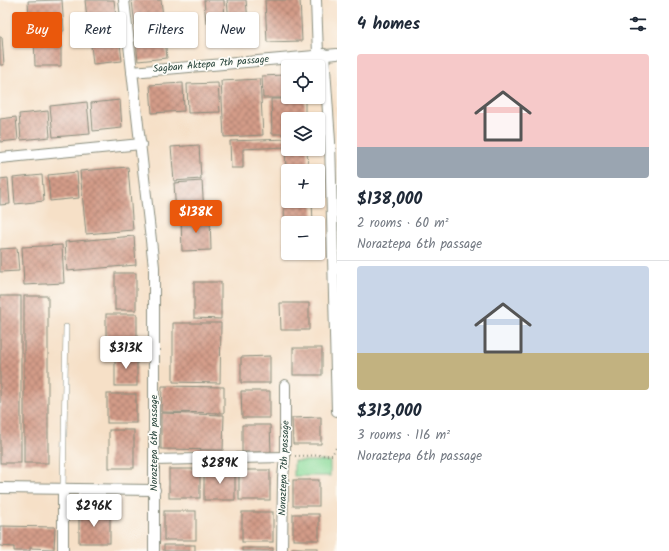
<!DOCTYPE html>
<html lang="en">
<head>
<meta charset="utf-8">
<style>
	body { margin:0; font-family:Kalam,sans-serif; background:#f6f6f7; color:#1f2937; height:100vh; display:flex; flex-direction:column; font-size:15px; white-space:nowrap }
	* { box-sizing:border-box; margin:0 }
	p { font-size:13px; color:#747a83 }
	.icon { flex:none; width:22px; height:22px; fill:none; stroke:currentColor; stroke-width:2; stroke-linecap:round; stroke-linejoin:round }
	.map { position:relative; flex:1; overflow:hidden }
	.details { display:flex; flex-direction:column; background:#fff; width:332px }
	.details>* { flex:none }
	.top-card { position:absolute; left:12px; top:12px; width:265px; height:36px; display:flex; gap:8px }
	.buttons { position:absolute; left:281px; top:60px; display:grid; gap:8px }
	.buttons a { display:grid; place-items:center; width:44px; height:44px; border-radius:4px; background:#fff; box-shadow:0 1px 3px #0004; font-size:20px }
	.price { position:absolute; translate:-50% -34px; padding:0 9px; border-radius:4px; background:#fff; color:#222; font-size:13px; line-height:26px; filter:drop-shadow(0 1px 2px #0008) }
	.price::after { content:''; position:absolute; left:50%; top:24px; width:12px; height:9px; margin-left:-6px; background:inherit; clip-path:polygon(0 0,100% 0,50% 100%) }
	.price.selected { background:#ea580c; color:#fff }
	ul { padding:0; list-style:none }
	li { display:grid; align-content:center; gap:8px; height:212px; padding:0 20px }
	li+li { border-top:1px solid #e0e1e3 }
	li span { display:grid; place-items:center; height:124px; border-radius:4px; color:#555 }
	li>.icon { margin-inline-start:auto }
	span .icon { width:72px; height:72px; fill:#fffc; stroke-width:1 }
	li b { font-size:17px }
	h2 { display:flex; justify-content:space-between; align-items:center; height:48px; padding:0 20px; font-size:17px }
	.pill { padding:0 14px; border-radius:4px; background:#fff; box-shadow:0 1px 3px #0004; font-size:14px; line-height:36px }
	.pill.selected { background:#ea580c; color:#fff }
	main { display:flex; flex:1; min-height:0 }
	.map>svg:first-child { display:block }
	.park { fill:#8bda99; stroke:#558c66 }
	.building { fill:url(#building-cross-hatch) }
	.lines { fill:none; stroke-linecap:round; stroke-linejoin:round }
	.service-casing { stroke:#8a8e7e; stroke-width:6 }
	.minor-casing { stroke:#8a8e7e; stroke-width:12 }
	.path { stroke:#8a8e7e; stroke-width:2; stroke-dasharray:1 3; stroke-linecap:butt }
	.service { stroke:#fff; stroke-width:5 }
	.minor { stroke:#fff; stroke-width:10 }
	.labels { text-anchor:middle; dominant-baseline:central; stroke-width:3.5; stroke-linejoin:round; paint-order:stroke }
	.street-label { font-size:10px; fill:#1f3d34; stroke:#fdfcf7 }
</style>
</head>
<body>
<main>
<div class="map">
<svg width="337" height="551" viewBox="0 0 337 551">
	<defs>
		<pattern id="building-cross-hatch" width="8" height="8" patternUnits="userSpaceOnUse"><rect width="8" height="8" fill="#d39b88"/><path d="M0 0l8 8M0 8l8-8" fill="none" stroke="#ab8070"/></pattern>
	</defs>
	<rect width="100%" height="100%" fill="#fdfcf7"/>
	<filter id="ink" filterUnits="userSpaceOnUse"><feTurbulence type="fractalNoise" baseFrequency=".025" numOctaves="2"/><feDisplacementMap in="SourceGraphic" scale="8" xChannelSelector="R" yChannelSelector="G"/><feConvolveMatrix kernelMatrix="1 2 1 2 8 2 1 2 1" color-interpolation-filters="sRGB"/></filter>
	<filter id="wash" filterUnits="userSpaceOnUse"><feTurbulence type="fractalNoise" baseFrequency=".012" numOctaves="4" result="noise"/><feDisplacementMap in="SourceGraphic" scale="16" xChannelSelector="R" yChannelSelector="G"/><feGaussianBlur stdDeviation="0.9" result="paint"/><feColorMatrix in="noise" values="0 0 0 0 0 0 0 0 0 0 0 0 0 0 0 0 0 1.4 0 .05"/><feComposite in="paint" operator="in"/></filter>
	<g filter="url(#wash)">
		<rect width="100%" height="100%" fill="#f6e0c7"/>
		<rect class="park" x="294" y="461" width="36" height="15"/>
		<g id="blocks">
			<g class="building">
				<polygon points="62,0 64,31 30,33 28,1"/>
				<polygon points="85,0 114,0 117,25 88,28"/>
				<polygon points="132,0 161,0 164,25 135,28"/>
				<polygon points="204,0 224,0 225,22 206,23"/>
				<polygon points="227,0 246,0 248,20 229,22"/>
				<polygon points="265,0 300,0 302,41 267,42"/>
				<polygon points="164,28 167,58 138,61 135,31"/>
				<polygon points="119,34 122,61 93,64 90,36"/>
				<polygon points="34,35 61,35 61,66 35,66"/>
				<polygon points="0,37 2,37 4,65 0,65"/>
				<polygon points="284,75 285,98 263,98 262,76"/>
				<polygon points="260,79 263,135 224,137 221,81"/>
				<polygon points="183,83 184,111 152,113 150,85"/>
				<polygon points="218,83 220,112 188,113 187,84"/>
				<polygon points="271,99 305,99 305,119 288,119 288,134 272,134"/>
				<polygon points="120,100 122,128 93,131 91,103"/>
				<polygon points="87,102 90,134 53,137 50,106"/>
				<polygon points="48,111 50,137 21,140 19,114"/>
				<polygon points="16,117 18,140 0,142 0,119"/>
				<polygon points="288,139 288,149 307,149 308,171 286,172 285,147 243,149 243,168 231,168 230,141"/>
				<polygon points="199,145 201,179 174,181 171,147"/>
				<polygon points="128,167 133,230 86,234 80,171"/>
				<polygon points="77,172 79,198 50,201 48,175"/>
				<polygon points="42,175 44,201 15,204 13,178"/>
				<rect x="284" y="175" width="4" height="23"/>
				<polygon points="8,178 10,204 0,205 0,179"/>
				<polygon points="202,181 204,213 176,215 174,183"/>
				<polygon points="284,201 312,201 313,223 288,223 288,248 285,248"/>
				<polygon points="210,217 211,250 182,251 181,218"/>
				<polygon points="134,236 136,265 67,271 65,242"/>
				<polygon points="62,245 64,283 24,285 22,247"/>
				<polygon points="17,248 19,271 0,272 0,249"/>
				<rect x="115" y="273" width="21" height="37"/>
				<polygon points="194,282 221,282 221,319 194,318"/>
				<rect x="0" y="296" width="21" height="167"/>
				<rect x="24" y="296" width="24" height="167"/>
				<polygon points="280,303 309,303 309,330 281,330"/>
				<rect x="106" y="314" width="31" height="35"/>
				<polygon points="173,323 221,323 220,383 173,382"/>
				<rect x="293" y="348" width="29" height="27"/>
				<rect x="115" y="354" width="22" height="32"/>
				<polygon points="270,356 270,383 241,383 241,357"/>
				<polygon points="162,386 224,387 224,413 161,412"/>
				<polygon points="241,391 270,391 270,418 242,418"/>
				<rect x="107" y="394" width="29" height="29"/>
				<polygon points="161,413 224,415 223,450 161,449"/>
				<polygon points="321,417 321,444 293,444 292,418"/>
				<polygon points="242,425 270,425 271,452 242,452"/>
				<rect x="109" y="430" width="25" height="38"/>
				<rect x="169" y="469" width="31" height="29"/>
				<rect x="204" y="470" width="31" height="30"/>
				<rect x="239" y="470" width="31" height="30"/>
				<rect x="293" y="480" width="26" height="26"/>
				<rect x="164" y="511" width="32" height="29"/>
				<rect x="242" y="512" width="31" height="30"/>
				<rect x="79" y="513" width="31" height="30"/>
				<rect x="293" y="514" width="26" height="26"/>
				<polygon points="0,526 55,527 54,549 30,548 30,551 14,551 14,547 0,546"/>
				<rect x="164" y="545" width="31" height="6"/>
				<rect x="242" y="548" width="31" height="3"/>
				<rect x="292" y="548" width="26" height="3"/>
			</g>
		</g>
	</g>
	<g filter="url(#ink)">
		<use href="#blocks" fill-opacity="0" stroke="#8a8e7e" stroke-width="1"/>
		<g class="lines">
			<g class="service-casing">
				<polyline id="service" points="63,489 66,327"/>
			</g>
			<g class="minor-casing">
				<g id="minor">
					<polyline points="124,0 154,267 154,551"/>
					<polyline points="316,0 318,54"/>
					<polyline points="324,54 330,141 337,411"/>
					<polyline points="132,72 337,54"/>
					<polyline points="0,158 141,144"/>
					<polyline points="154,460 285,457"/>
					<polyline points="0,488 155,490"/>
					<polyline points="63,551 63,489"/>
					<polyline points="282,551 283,478 285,457 285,385"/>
				</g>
			</g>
			<polyline class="path" points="295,456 332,455 337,446"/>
			<use href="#service" class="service"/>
			<use href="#minor" class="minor"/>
		</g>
	</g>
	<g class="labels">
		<g class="street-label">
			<text transform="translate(211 64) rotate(-5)">Sagban Aktepa 7th passage</text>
			<text transform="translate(154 443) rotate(-90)">Noraztepa 6th passage</text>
			<text transform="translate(284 468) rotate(-88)">Noraztepa 7th passage</text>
		</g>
	</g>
</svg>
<div class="buttons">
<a><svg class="icon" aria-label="locate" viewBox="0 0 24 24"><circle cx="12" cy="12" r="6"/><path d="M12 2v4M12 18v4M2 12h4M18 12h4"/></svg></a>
<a><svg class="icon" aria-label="layers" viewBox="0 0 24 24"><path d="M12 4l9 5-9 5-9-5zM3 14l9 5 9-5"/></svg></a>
<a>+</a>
<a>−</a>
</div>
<b class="price selected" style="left:196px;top:234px">$138K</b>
<b class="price" style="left:126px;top:370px">$313K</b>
<b class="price" style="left:220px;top:485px">$289K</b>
<b class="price" style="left:94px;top:528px">$296K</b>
<div class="top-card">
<a class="pill selected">Buy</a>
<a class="pill">Rent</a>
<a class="pill">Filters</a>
<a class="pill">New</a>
</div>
</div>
<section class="details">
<h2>4 homes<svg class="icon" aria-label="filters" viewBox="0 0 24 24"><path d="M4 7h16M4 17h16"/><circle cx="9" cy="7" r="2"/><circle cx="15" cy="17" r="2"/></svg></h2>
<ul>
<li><span style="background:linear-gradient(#f6c9c9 75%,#9aa5b1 0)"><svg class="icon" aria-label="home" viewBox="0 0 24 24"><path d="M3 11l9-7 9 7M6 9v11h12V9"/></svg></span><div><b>$138,000</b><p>2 rooms · 60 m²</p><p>Noraztepa 6th passage</p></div></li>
<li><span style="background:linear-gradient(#c9d6e8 70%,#c2b280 0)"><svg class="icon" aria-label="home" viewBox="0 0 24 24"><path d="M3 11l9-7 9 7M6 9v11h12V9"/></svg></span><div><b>$313,000</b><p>3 rooms · 116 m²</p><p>Noraztepa 6th passage</p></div></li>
</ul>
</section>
</main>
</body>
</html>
